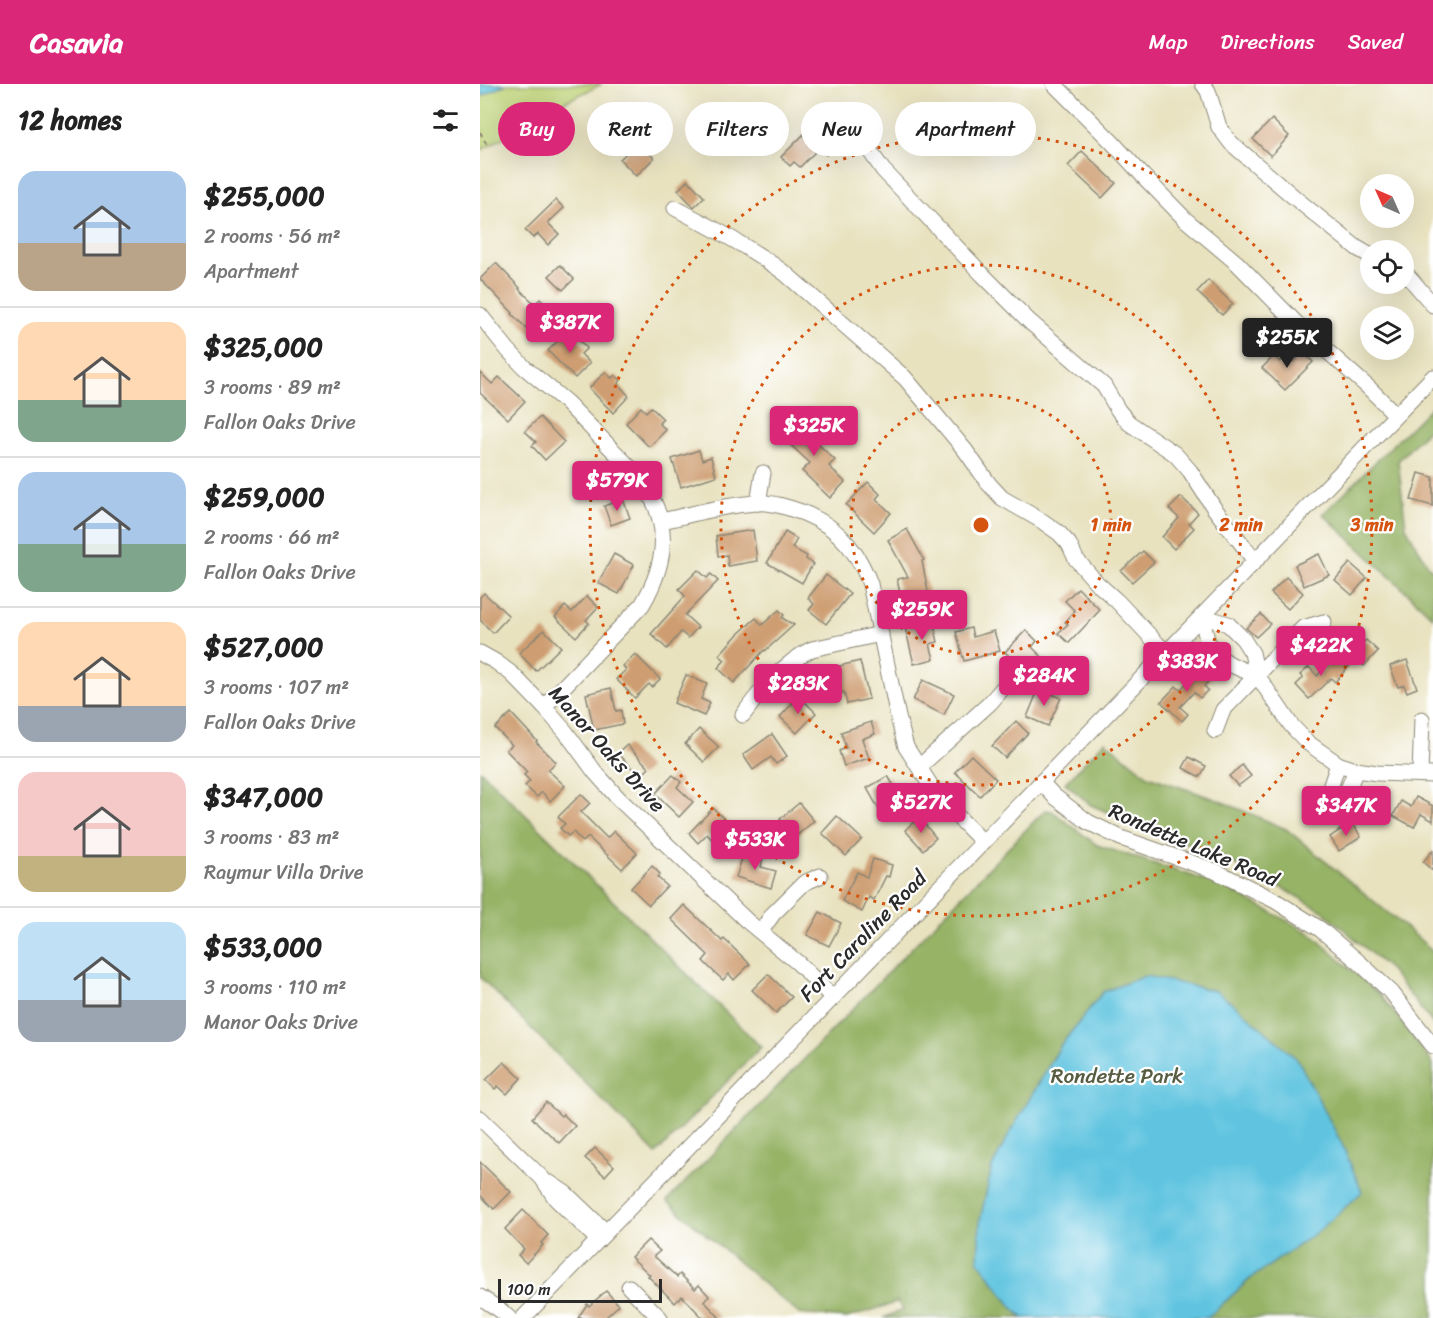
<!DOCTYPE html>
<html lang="en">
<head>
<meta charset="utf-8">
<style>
	body { margin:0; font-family:Sriracha,sans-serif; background:#f2f2f2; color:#222; height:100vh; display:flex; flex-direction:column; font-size:22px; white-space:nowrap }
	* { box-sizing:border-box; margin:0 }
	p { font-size:20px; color:#767676 }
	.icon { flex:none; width:33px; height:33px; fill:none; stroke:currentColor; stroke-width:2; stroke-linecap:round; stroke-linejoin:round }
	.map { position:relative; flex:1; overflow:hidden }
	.side { display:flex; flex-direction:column; background:#fff; width:480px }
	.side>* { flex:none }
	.guide { position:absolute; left:18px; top:18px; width:570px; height:54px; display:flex; gap:12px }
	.needle { width:39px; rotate:315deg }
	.controls { position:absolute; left:880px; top:90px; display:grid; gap:12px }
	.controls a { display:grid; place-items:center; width:54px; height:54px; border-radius:50%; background:#fff; box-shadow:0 6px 24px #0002; font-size:30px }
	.scale { position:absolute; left:18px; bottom:15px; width:164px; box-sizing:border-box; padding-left:6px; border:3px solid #2b2b2b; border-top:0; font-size:16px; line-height:21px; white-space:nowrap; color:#2b2b2b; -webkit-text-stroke:4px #fff; paint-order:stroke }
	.price { position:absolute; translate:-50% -51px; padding:0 14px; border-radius:6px; background:#db2777; color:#fff; font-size:20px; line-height:39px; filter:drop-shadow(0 2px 3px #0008) }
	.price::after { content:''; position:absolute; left:50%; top:36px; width:18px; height:14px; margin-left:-9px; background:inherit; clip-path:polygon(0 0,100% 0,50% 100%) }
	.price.selected { background:#222; color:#fff }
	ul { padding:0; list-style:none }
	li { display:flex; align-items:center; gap:18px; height:150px; padding:0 18px }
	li+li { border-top:2px solid #e0e0e0 }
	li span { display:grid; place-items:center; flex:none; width:168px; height:120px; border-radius:18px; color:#555 }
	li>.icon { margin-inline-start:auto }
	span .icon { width:72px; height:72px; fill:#fffc; stroke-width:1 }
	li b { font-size:26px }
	h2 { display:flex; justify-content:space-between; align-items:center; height:72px; padding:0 18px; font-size:26px }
	.tag { padding:0 21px; border-radius:27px; background:#fff; box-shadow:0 6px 24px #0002; font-size:21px; line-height:54px }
	.tag.selected { background:#db2777; color:#fff }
	header { display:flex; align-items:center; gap:36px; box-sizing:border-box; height:84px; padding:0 30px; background:#db2777; color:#fff }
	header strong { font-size:28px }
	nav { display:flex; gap:33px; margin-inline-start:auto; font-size:21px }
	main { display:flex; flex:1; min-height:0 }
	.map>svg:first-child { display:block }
	.green { fill:#bdd174; stroke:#747e50; stroke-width:1.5 }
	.forest { fill:#96b366; stroke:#606f48; stroke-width:1.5 }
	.water { fill:#61c4e0; stroke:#467886; stroke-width:1.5 }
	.building { fill:#ce9d71 }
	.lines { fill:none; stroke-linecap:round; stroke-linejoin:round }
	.minor-casing { stroke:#8a8675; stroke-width:17 }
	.path { stroke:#8a8675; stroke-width:2; stroke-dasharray:4.5 4.5; stroke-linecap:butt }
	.minor { stroke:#fff; stroke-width:15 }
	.ring { fill:none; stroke:#d5540f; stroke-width:3; stroke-dasharray:3 6 }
	.labels { text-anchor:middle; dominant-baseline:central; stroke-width:4.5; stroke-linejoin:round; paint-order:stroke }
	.street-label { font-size:21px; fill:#2b2b2b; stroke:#fff }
	.park-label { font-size:21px; fill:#575d41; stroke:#fff }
	.centre { fill:#d5540f; stroke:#fff; stroke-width:3 }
	.ring-label { font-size:18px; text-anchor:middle; font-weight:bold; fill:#d5540f; stroke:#fff; stroke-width:4.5; stroke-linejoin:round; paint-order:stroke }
</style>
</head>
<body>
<header>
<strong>Casavia</strong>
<nav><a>Map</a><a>Directions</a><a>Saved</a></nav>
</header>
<main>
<section class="side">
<h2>12 homes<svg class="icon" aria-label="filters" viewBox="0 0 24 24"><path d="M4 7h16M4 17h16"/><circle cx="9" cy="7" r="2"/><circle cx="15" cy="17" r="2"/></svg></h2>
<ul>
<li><span style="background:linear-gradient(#a9c7e8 60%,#b9a48a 0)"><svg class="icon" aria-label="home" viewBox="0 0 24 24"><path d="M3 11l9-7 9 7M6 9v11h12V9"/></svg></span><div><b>$255,000</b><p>2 rooms · 56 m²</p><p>Apartment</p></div></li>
<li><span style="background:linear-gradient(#ffd9b3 65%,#7fa58c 0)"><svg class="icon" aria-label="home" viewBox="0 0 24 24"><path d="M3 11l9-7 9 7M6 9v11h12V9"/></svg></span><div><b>$325,000</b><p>3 rooms · 89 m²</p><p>Fallon Oaks Drive</p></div></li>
<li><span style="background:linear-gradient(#a9c7e8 60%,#7fa58c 0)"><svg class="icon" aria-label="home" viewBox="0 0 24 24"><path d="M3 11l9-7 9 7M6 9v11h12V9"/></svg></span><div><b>$259,000</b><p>2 rooms · 66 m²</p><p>Fallon Oaks Drive</p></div></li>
<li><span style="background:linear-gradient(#ffd9b3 70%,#9aa5b1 0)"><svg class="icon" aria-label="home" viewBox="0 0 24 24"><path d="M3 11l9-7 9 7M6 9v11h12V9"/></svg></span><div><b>$527,000</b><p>3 rooms · 107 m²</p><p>Fallon Oaks Drive</p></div></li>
<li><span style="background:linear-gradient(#f6c9c9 70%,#c2b280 0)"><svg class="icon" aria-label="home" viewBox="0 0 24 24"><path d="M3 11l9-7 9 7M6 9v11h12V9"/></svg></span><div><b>$347,000</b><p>3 rooms · 83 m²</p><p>Raymur Villa Drive</p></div></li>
<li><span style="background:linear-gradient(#bfe0f5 65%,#9aa5b1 0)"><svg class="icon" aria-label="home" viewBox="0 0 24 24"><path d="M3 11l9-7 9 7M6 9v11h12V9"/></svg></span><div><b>$533,000</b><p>3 rooms · 110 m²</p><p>Manor Oaks Drive</p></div></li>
</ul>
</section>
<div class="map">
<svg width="953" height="1234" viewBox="0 0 953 1234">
	<rect width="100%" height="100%" fill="#fff"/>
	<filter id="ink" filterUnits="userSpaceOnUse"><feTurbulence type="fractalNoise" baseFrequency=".0167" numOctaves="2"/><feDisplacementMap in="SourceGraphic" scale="12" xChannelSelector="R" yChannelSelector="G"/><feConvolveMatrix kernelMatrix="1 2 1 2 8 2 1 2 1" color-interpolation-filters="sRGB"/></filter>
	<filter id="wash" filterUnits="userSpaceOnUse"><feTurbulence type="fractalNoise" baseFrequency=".008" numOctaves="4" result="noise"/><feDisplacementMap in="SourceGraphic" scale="24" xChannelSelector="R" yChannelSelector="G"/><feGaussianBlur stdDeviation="1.35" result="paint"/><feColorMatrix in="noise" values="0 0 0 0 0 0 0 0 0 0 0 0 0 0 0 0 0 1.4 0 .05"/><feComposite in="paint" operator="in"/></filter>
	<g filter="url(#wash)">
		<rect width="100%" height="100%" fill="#e8e2bf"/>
		<polygon class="green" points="26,0 122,0 84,18 0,67 0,13"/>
		<g class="forest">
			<polygon points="953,321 953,341 918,377 926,443 949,483 953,486 953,533 843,430"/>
			<polygon points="625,657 668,692 738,716 806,745 936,852 953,868 953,940 910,886 843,827 795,800 735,770 641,734 611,721 585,699"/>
			<polygon points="0,686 281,963 176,1070 0,893"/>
			<polygon points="565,726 572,727 617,761 740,801 830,849 902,913 953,980 953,1234 727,1234 770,1195 840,1146 736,907 705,901 623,908 581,961 531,1047 512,1083 532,1223 543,1234 403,1234 423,1226 418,1218 367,1234 319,1230 187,1117"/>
		</g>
		<g class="water">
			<polygon points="0,0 26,0 0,13"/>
			<polygon points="665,892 736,907 760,925 818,976 862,1060 882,1108 840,1146 770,1195 727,1234 543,1234 532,1223 498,1176 500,1136 512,1083 531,1047 581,961 623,908"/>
		</g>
		<g id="blocks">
			<g class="building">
				<polygon points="792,35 809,52 791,72 773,55"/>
				<polygon points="331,43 343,56 346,53 355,62 346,71 339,64 320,83 314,78 310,82 301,73"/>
				<polygon points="158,58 174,74 156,92 140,75"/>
				<polygon points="602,67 636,99 622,114 588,82"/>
				<polygon points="208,96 224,113 214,123 198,106"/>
				<polygon points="76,116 84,124 68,139 79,150 68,161 58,150 53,154 45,146"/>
				<polygon points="16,179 40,204 39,205 55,220 60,215 71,225 66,231 73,237 56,254 32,230 33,229 0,195"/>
				<polygon points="80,181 94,195 83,206 69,192"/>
				<polygon points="728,196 753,220 742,231 717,208"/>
				<polygon points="88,246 107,264 101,270 110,279 95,294 68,267"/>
				<polygon points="823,268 833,278 805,306 782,284 794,272 800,278 807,271 814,278"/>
				<polygon points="0,288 12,300 19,293 45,317 28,335 0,309"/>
				<polygon points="125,288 132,294 135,291 141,296 138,300 149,312 133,329 109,304"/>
				<polygon points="161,323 166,328 171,323 183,335 179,339 186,346 169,363 146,339"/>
				<polygon points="60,333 84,358 65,376 52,362 56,358 45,347"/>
				<polygon points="318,334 342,356 338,360 355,376 349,382 365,398 350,414 322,387 330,379 301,352"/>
				<polygon points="219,366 222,376 231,373 236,392 201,403 192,375"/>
				<polygon points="939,389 953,393 953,422 931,416"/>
				<polygon points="388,398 400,410 396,415 411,429 394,448 366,421"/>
				<polygon points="701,413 718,429 709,439 714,444 694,465 682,453 699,434 689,425"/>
				<polygon points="143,415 150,434 131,441 124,422"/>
				<polygon points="427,445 444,476 442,477 450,518 423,524 417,495 428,493 408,456"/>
				<polygon points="273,446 277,477 248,482 247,471 238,472 236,452"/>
				<polygon points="305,448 317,455 312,464 327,472 326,475 333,480 322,499 287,479"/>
				<polygon points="663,467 674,478 652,498 641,487"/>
				<polygon points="134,470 154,481 139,510 118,499"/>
				<polygon points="839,470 849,491 824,502 815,481"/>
				<polygon points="870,479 887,494 872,511 855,496"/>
				<polygon points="218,486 227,494 231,490 238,497 205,531 218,543 208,554 201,548 187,565 171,550 205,512 199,505"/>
				<polygon points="346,491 370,510 346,540 329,526 334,520 328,514"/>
				<polygon points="806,493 823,509 808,525 791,509"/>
				<polygon points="598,504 620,526 589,559 578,549 588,540 585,538 595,527 585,517"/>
				<polygon points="4,509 29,532 13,549 0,536 0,513"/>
				<polygon points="107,512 118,523 106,536 109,539 96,553 75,533 85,522 92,528"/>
				<polygon points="299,526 304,531 302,534 314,541 285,567 284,566 254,599 238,584 245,576 239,571 258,550 276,534 282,541"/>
				<polygon points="781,530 790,540 776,553 766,544"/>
				<polygon points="453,536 458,558 450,560 454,575 434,580 425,543"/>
				<polygon points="491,544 493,553 514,547 520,567 484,577 476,548"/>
				<polygon points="64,546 81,563 56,587 39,569"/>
				<polygon points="546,546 557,557 552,563 568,579 553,595 525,568"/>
				<polygon points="886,556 898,567 884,582 872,570"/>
				<polygon points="155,570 180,595 172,603 169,600 155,614 136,595 146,586 143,582"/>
				<polygon points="858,571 869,582 855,598 851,594 829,615 816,601 823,594 820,591 829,583 837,592"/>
				<polygon points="927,576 937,604 927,608 924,601 918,603 910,582"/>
				<polygon points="380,577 389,615 367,620 364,608 357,609 351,584"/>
				<polygon points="722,583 732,593 724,602 728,606 720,614 714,608 700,623 708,630 702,637 681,618 696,602 700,606"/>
				<polygon points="206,591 227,600 221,615 230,619 224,632 194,619"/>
				<polygon points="443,596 474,610 464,631 433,616"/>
				<polygon points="131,604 136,627 141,626 143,640 114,646 106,610"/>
				<polygon points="559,604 581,614 568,642 547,633"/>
				<polygon points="319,612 336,629 317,649 300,633"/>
				<polygon points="31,629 57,657 56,658 76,678 68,686 85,702 70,717 62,708 57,713 45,702 50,697 44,691 47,688 26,666 32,661 15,644"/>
				<polygon points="536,637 548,649 525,674 512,662"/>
				<polygon points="391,638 395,650 382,655 389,674 364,682 359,667 366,664 361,648"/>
				<polygon points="219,645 239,663 224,678 205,660"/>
				<polygon points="292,650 307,672 296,680 291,673 273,686 263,671"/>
				<polygon points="147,661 169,684 160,693 138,669"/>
				<polygon points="491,671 516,695 500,712 475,688"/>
				<polygon points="709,673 726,682 720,693 703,684"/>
				<polygon points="762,681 771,692 758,702 749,692"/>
				<polygon points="193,691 201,698 197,703 213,718 199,733 175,710"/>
				<polygon points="408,692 424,719 402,731 387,704"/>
				<polygon points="101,710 110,719 101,728 127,754 134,747 157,769 142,785 108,753 103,758 93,748 88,752 80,744 85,740 78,733"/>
				<polygon points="936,713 953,722 953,737 941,730 934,743 913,732 921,717 931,723"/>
				<polygon points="319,719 334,737 315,753 300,735"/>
				<polygon points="233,724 261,751 248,764 241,758 238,762 227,750 218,759 209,749"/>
				<polygon points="357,732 382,755 366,772 342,749"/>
				<polygon points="439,733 456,754 443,766 425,746"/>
				<polygon points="872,738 881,753 859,767 850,753"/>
				<polygon points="953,766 953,787 943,778"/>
				<polygon points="264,768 283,774 281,783 296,787 291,804 256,793"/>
				<polygon points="393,775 412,781 409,793 406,792 394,816 389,813 382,828 362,817 377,788 387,793"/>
				<polygon points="172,782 180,790 177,793 187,802 169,821 151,804"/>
				<polygon points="204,821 242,857 244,855 270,880 254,896 249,890 243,896 233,887 223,877 228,871 191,835"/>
				<polygon points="340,828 361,839 349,862 327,851"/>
				<polygon points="288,890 312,913 296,929 272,906"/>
				<polygon points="24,978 41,994 27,1010 18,1002 15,1005 6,996"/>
				<polygon points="66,1018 81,1032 83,1030 95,1042 79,1059 52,1034"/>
				<polygon points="115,1064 134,1082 125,1092 105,1074"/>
				<polygon points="0,1078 31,1108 14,1125 0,1111"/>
				<polygon points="43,1126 68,1151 61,1159 63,1161 46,1179 38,1171 44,1165 25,1145"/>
				<polygon points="168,1156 180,1167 174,1172 197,1193 200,1190 215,1205 219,1201 229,1212 224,1217 240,1234 223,1234 202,1212 195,1219 168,1192 170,1191 151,1173"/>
				<polygon points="126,1207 139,1221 125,1234 98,1234 107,1220 109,1222"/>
			</g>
		</g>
	</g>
	<g filter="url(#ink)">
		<use href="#blocks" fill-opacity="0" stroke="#8a8675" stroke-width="1.5"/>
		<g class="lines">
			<g class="minor-casing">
				<g id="minor">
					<polyline points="574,0 632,58 665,94 706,136 757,179 821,244 889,304 916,331"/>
					<polyline points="723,0 728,7 739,43 751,59 815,114 877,164 891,172"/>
					<polyline points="380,53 403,86 502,190 549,237 624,302 638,326 649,339 695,370 710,387 734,424 775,477"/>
					<path d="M195,124c38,20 76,40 111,66l119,104 60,72 24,34 13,14 40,23 17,12 10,11 7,15 21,24 20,18 49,52"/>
					<polyline points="924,190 929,193 953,221"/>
					<path d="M0,231l28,35 16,17 42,35 72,74c33,43 31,83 4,129l-98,102"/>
					<polyline points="278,419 283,389"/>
					<path d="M182,437c31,-7 63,-16 95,-18 11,-1 22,2 32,5 42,12 66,36 81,76l28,133 8,30 25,39 16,20 36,36"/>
					<polyline points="722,532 748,540 763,555 772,569 777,591 811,641 828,659 858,680 876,686 897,689 953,691"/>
					<path d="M722,532c2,9 3,20 7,28 10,18 30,25 48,31"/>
					<polyline points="0,569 16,578 32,590 64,623 85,647 115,688 138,714 267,837 318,879 353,914"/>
					<path d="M263,631c16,-23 43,-54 69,-66l69,-15"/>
					<polyline points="735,647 743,626 777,591 823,544 844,538"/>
					<polyline points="858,680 850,704 852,710 859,714 866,710 876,686"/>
					<polyline points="439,683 510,619 522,605"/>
					<polyline points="940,690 942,635"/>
					<polyline points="561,698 574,712 608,738 641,754 735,787 794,816 840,845 880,879 912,909 953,962"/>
					<polyline points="281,847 293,830 324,799 340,792"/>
					<polyline points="0,1034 62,1094 76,1115 118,1156"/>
					<polyline points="70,1099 85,1109 126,1148"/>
					<polyline points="149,1203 180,1234"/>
					<polyline points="0,1213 20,1226 29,1234"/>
					<polyline points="43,1234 953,293"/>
				</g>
			</g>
			<polyline class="path" points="0,48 8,63"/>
			<use href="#minor" class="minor"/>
		</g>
	</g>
	<g class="ring">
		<circle cx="501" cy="441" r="130"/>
		<circle cx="501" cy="441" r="260"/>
		<circle cx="501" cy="441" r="391"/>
	</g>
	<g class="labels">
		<g class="street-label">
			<text transform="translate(127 665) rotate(48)">Manor Oaks Drive</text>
			<text transform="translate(714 761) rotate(23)">Rondette Lake Road</text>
			<text transform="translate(383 852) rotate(-46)">Fort Caroline Road</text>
		</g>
		<g class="park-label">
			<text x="637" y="992">Rondette Park</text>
		</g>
	</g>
	<circle cx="501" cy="441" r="9" class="centre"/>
	<g class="ring-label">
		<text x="631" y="447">1 min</text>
		<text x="761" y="447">2 min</text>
		<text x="892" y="447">3 min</text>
	</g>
</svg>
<div class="controls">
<a><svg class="needle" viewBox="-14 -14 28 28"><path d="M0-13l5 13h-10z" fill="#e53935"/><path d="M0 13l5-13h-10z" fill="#767676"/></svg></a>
<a><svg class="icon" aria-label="locate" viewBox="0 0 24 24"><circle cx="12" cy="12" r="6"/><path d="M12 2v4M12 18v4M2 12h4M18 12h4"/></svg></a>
<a><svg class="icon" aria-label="layers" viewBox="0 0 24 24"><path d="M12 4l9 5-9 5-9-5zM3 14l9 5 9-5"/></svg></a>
</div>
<div class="scale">100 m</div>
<b class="price" style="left:90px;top:270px">$387K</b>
<b class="price selected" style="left:807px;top:285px">$255K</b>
<b class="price" style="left:334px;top:373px">$325K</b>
<b class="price" style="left:137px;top:428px">$579K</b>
<b class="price" style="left:442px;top:557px">$259K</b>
<b class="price" style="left:841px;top:593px">$422K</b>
<b class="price" style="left:707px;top:609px">$383K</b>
<b class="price" style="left:564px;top:623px">$284K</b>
<b class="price" style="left:318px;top:631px">$283K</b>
<b class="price" style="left:441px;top:750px">$527K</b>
<b class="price" style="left:866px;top:753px">$347K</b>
<b class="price" style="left:275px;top:787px">$533K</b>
<div class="guide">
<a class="tag selected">Buy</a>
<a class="tag">Rent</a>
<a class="tag">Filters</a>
<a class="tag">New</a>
<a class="tag">Apartment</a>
</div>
</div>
</main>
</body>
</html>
